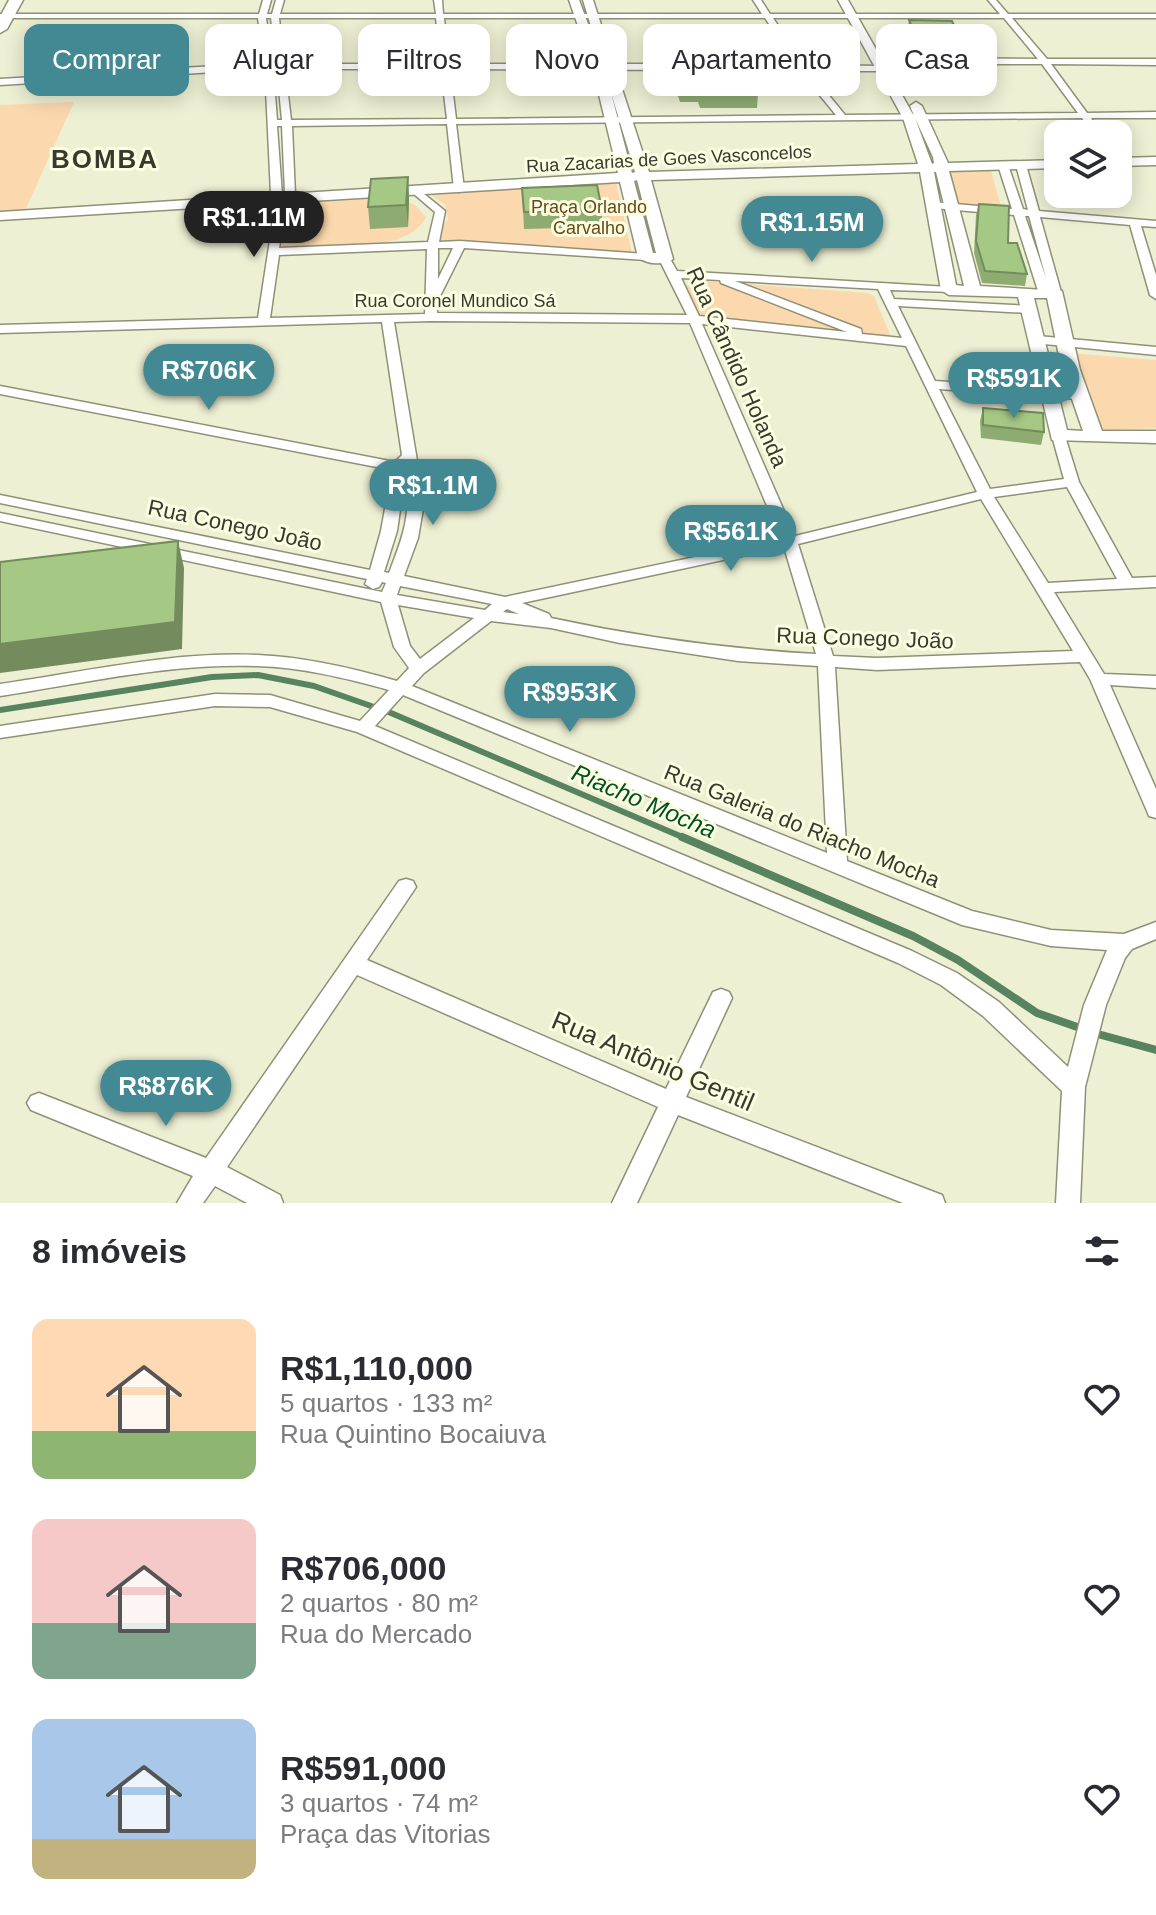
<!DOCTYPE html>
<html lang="pt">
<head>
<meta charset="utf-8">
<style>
	body { margin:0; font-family:Arial,sans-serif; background:#f2f2f3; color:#2b2b33; height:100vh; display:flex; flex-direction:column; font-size:30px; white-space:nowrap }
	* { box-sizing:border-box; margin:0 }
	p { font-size:26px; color:#7c7c81 }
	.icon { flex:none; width:44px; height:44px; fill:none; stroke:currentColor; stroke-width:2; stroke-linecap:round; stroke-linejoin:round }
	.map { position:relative; height:1203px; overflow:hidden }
	.sheet { display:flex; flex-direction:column; background:#fff; flex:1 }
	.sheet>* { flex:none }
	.hud { position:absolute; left:24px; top:24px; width:1108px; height:72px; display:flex; gap:16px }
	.tools { position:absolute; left:1044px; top:120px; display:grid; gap:16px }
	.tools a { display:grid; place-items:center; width:88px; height:88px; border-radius:16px; background:#fff; box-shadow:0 4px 20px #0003; font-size:40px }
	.price { position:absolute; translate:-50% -68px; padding:0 18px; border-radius:28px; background:#438994; color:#fff; font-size:26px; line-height:52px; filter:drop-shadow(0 2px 4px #0008) }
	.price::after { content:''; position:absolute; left:50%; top:48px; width:24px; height:18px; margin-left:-12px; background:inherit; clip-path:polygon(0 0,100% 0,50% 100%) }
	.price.on { background:#222; color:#fff }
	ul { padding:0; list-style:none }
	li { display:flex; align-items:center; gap:24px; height:200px; padding:0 32px }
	li span { display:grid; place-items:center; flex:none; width:224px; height:160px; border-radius:16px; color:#555 }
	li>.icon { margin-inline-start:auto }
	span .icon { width:96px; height:96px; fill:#fffc; stroke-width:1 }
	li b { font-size:34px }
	h2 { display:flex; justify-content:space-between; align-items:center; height:96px; padding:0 32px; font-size:34px }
	.tag { padding:0 28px; border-radius:16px; background:#fff; box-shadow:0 4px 20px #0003; font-size:28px; line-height:72px }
	.tag.on { background:#438994; color:#fff }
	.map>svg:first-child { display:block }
	.green { fill:#fcd8ae }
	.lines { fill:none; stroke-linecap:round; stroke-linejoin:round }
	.stream-far1 { stroke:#57845e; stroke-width:6 }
	.stream { stroke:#57845e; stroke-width:8 }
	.street-casing { stroke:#8f9177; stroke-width:3 }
	.secondary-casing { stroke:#8f9177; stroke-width:3 }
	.highway-casing { stroke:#8f9177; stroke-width:3 }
	.street { fill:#fff; fill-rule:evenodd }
	.secondary { fill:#fff; fill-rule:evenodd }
	.highway { fill:#fff; fill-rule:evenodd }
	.wall { fill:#8eac72 }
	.shaded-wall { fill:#748c5d }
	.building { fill:#a5c885; stroke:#748c5d; stroke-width:2 }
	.labels { text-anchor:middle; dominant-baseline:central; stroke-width:6; stroke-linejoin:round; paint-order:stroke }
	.far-street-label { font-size:18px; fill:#393a2e; stroke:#fbfee1 }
	.far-park-label { font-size:18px; fill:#6a481a; stroke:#fbfee1 }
	.street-label { font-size:22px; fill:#393a2e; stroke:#fbfee1 }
	.water-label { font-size:24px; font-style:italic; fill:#005022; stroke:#fbfee1 }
	.far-district-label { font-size:26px; font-weight:bold; letter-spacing:2px; fill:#393a2e; stroke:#fbfee1 }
	.near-street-label { font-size:26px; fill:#393a2e; stroke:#fbfee1 }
</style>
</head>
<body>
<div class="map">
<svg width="1156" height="1203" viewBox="0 0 1156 1203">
	<rect width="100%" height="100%" fill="#eef0d4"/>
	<g class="green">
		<polygon points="74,102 24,213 0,214 0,105"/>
		<polygon points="943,169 991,171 1001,206 951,204"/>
		<polygon points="616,182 632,254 427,239 448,220 445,205 431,195"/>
		<path d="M397,197l18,8 11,12c-18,38 -103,29 -141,31l-8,-3 7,-38 5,-3z"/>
		<polygon points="693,280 868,293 874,296 891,337 690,315 682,290"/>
		<polygon points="1069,353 1156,360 1156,428 1098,430"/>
	</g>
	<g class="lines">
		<polyline class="stream-far1" points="0,710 212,677 258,675 314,686 391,713 687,839"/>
		<g class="stream">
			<polyline points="682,837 913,936 958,960 1037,1013 1083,1029"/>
			<polyline points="1094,1033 1156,1050"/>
		</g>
		<g class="street-casing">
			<g id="street">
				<path d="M263,0h8l-4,14h5l4,-14h8l-4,14h156l-2,-14h8l1,14h319l-9,-14h8l9,14h230l-12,-14h8l12,14h148v4h-144l35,41h109v6l-105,-1 36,49 69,-1v6h-65l12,16h-10l-11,-16 -626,6 8,65 -5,3 -5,-3 -7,-65 -155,2 3,68 -9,8 -7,46 149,-6 7,-30 -21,-18 -1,-2 5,-3 27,22 -6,31 21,-1 186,13 6,3 -6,3 -182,-12 -27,54v11l250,2 -28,-56 6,-3 4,1 8,14 272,16 6,3 -2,2 -63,-2 4,9 139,7 2,3 -6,4 -131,-7 37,75 144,10 7,4 -7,4 -140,-10 51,100 74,-10 -12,-43 7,-4 5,1 15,49 53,96 24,-1v10l-102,5 50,82 52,2v12l-46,-3 46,104v29l-7,-2 -2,-5 -57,-132 -10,-17 -203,8 -42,-3 12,194 125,50 79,19 73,4 32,-12v17l-24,10 -7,9 -19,47 -21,82 -5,116h-24l6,-112 -79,-75 -42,-31 -43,-22 -541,-231 -87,-25 -55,-1 -215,32v-12l215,-32 55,1 90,26 29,-31c-44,-12 -88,-23 -133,-24 -86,-3 -172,17 -256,30v-12c85,-12 172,-33 258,-29 47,2 94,13 139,26l12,-13 -15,-21 -13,-45 -381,-81v-8l382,79 4,-9 -4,-1 -3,5 -6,2 -8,-5 2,-5 -367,-76v-8l370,75 11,-39 11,-61 -392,-76v-8l395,76 7,-7 -20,-133 -382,11v-8l258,-7 18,-117 -5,-7 -6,-125 -265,16v-6l264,-16 -6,-45h-258v-4h259zM266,18h5l5,46h-3zM279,18h157l5,46h-157zM444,18h321l31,47h-63l-3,1v4l70,1 36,44 -380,4 -6,-50 244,1 4,-3 -4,-3h-245zM773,18h231l34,41 -151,-1 -4,3 4,3h155l36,49 -233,2 -36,-44h70l3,-1v-4l-77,-1zM273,69h4l5,51h-5zM285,69h156l6,50 -156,1zM277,126h5l3,67 -3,2zM438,248h15l-15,31zM427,249l-2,65 -155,4 9,-63zM681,278l39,2 1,3 126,49 -148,-16zM735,281l143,8 24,49 -40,-4 -1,-5zM431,321l259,2 91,216 -276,58 -101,-21 14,-38 6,-35 -30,-181zM702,324l204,22 71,146 -182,44zM405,474c7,41 -2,62 -16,99l-5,-1 13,-41zM1067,487l50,92 -69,4 -54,-86zM981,499l92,152 -196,7 -44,-2 -35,-112zM784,547l32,107c-90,-5 -177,-17 -265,-36l-2,-4 -27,-11zM400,586l92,18 -7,6 -88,-15zM398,605l76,13 -54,41 -10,-13zM507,609l12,5 -16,-2zM491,621l60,7 69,15 118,18 80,5 9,187 -415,-167 12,-13zM403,695l559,230 89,21 56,4 -23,55 -16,62 -69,-65 -42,-29 -45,-22 -537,-225z"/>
				<path d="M1003,162l5,3 15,44 5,1 -12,-45 5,-3 5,3 13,46 117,10v6l-15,-1 15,49v24l-6,-4 -20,-70 -90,-8 21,75 -16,6 -6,-4 -25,-79 -81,-7 -5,-3 5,-3 79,7 -14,-44zM1025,216h4l17,62z"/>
				<polygon points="1038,336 1156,347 1156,355 1034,343 1034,337"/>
				<polygon points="406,879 413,881 416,887 367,960 666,1089 713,992 721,989 729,992 732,998 686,1097 942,1195 945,1203 903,1203 678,1115 637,1203 612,1203 658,1107 357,975 227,1167 280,1195 283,1203 247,1203 215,1186 203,1203 177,1203 193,1176 31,1110 27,1103 31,1096 39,1093 206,1158 399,881"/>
			</g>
		</g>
		<g class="secondary-casing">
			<g id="secondary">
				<path d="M569,0h10l25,66 28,107 3,-1 -52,-172h10l56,172 269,-8 -15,-46 -65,-118h10l67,118 -5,-12 6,-4 6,4 26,57 110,-3v8l-109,3 31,115 82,5 18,79 22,61h54v12l-104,-3 -34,-143 -69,-2 -8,-5 -21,-118 -269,8 22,79c-8,7 -27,5 -35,-2l-18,-75 -620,38v-8l618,-39 -26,-107zM915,118l18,39 1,6 -2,1zM934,172h2l28,114 -8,-1zM637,180l19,73h-3l-19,-72zM1034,298h13l15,72 21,61 -16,-1z"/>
				<polygon points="1156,157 1156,165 1118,166 1118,158"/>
			</g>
		</g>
		<g class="highway-casing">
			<polygon id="highway" points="9,0 23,0 7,29 0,33 0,17"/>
		</g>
		<use href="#street" class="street"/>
		<use href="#secondary" class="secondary"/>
		<use href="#highway" class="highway"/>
	</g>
	<g class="wall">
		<polygon points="909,20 962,42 960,55 916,55 907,34"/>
		<polygon points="672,47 759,80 757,108 700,108 698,102 680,102 671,74"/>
		<polygon points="408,177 409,199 408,227 370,229 368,207"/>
		<polygon points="522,188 602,210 602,227 524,229"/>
		<polygon points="979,204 1008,243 1027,274 1025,286 982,283 974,253 976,215"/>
		<polygon points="983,408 1044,432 1041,445 981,438 980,421"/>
	</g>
	<g class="shaded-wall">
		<polygon points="408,177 409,199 408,227 406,205"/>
		<polygon points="178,541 184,568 182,649 0,673 0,644"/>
	</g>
	<g class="building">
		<polygon points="909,20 952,21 962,42 918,41"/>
		<polygon points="745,46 759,80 701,80 699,74 682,74 672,47"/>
		<polygon points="408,177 406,205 368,207 371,179"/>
		<polygon points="597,185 602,210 524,212 522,188"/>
		<polygon points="979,204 1009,206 1008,243 1017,243 1027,274 985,271 976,241"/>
		<polygon points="983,408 1043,413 1044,432 983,425"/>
		<polygon points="178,541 175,622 0,644 0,562"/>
	</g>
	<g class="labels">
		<g class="far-street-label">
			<text transform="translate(669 159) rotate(-3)">Rua Zacarias de Goes Vasconcelos</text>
			<text x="455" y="301">Rua Coronel Mundico Sá</text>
		</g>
		<g class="far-park-label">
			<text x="589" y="207">Praça Orlando<tspan x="589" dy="21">Carvalho</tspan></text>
		</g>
		<g class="street-label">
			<text transform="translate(737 367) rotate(66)">Rua Cândido Holanda</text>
			<text transform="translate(235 525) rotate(12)">Rua Conego João</text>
			<text transform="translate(865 638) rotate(2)">Rua Conego João</text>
			<text transform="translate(802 826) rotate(22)">Rua Galeria do Riacho Mocha</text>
		</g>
		<g class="water-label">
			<text transform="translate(644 801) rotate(23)">Riacho Mocha</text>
		</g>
		<g class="far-district-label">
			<text x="105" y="159">BOMBA</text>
		</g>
		<g class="near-street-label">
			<text transform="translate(653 1061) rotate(23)">Rua Antônio Gentil</text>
		</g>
	</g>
</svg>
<div class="tools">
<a><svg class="icon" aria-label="layers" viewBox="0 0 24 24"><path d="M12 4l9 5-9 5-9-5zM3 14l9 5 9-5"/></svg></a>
</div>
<b class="price on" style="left:254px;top:259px">R$1.11M</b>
<b class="price" style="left:812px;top:264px">R$1.15M</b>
<b class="price" style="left:209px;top:412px">R$706K</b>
<b class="price" style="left:1014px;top:420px">R$591K</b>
<b class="price" style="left:433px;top:527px">R$1.1M</b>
<b class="price" style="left:731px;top:573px">R$561K</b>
<b class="price" style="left:570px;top:734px">R$953K</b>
<b class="price" style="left:166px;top:1128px">R$876K</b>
<div class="hud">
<a class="tag on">Comprar</a>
<a class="tag">Alugar</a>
<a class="tag">Filtros</a>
<a class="tag">Novo</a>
<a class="tag">Apartamento</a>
<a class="tag">Casa</a>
</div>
</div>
<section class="sheet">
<h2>8 imóveis<svg class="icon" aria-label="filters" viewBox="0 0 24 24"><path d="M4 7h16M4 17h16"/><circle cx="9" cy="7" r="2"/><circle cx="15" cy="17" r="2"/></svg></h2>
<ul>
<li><span style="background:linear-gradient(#ffd9b3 70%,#8fb573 0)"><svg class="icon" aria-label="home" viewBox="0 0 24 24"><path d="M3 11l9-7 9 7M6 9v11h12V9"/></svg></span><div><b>R$1,110,000</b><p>5 quartos · 133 m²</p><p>Rua Quintino Bocaiuva</p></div><svg class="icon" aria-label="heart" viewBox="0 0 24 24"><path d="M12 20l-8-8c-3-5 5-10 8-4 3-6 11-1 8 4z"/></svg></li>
<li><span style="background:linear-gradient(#f6c9c9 65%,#7fa58c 0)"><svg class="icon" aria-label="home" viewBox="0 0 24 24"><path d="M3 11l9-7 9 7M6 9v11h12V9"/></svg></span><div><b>R$706,000</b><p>2 quartos · 80 m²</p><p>Rua do Mercado</p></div><svg class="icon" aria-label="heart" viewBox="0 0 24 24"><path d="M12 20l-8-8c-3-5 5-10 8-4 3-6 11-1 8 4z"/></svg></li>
<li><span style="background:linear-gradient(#a9c7e8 75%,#c2b280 0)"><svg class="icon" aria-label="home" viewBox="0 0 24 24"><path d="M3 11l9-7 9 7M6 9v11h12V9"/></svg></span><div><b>R$591,000</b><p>3 quartos · 74 m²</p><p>Praça das Vitorias</p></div><svg class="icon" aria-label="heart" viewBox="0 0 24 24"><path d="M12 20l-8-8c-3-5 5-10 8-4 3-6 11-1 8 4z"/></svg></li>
</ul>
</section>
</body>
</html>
